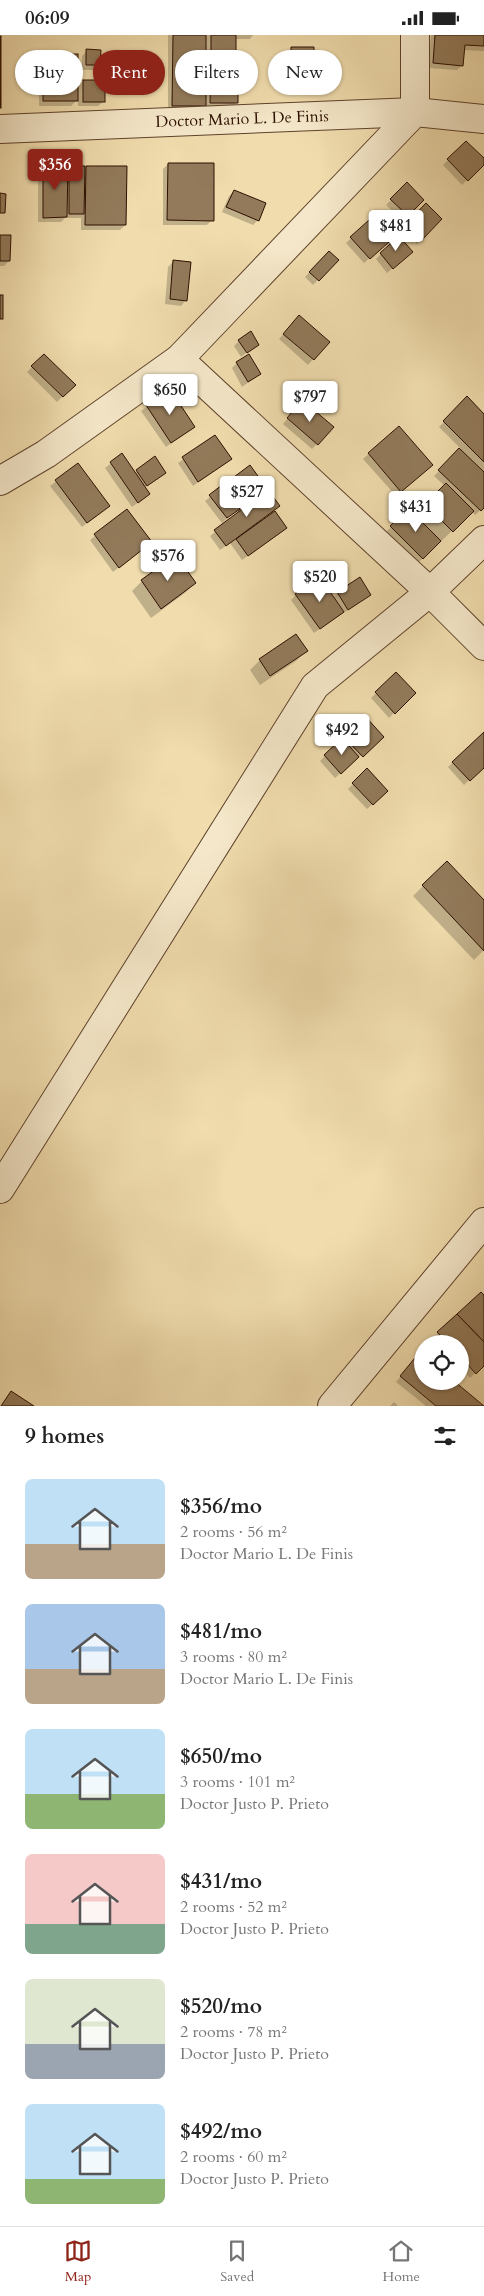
<!DOCTYPE html>
<html lang="en">
<head>
<meta charset="utf-8">
<style>
	body { margin:0; font-family:Cardo,serif; background:#f6f6f6; color:#222; height:100vh; display:flex; flex-direction:column; font-size:19px; white-space:nowrap }
	* { box-sizing:border-box; margin:0 }
	p { font-size:16px; color:#767676 }
	.icon { flex:none; width:28px; height:28px; fill:none; stroke:currentColor; stroke-width:2; stroke-linecap:round; stroke-linejoin:round }
	.map { position:relative; height:1371px; overflow:hidden }
	.details { display:flex; flex-direction:column; background:#fff; flex:1 }
	.details>* { flex:none }
	.top-card { position:absolute; left:15px; top:15px; width:455px; height:45px; display:flex; gap:10px }
	.fabs { position:absolute; left:414px; top:1300px; display:grid; gap:10px }
	.fabs a { display:grid; place-items:center; width:55px; height:55px; border-radius:50%; background:#fff; box-shadow:0 1px 4px #0004; font-size:25px }
	.price { position:absolute; translate:-50% -42px; padding:0 11px; border-radius:5px; background:#fff; color:#222; font-size:16px; line-height:32px; filter:drop-shadow(0 1px 2px #0008) }
	.price::after { content:''; position:absolute; left:50%; top:30px; width:15px; height:11px; margin-left:-8px; background:inherit; clip-path:polygon(0 0,100% 0,50% 100%) }
	.price.active { background:#8f2418; color:#fff }
	ul { padding:0; list-style:none }
	li { display:flex; align-items:center; gap:15px; height:125px; padding:0 25px }
	li span { display:grid; place-items:center; flex:none; width:140px; height:100px; border-radius:8px; color:#555 }
	li>.icon { margin-inline-start:auto }
	span .icon { width:60px; height:60px; fill:#fffc; stroke-width:1 }
	li b { font-size:21px }
	h2 { display:flex; justify-content:space-between; align-items:center; height:60px; padding:0 25px; font-size:21px }
	.tag { padding:0 18px; border-radius:22px; background:#fff; box-shadow:0 1px 4px #0004; font-size:18px; line-height:45px }
	.tag.active { background:#8f2418; color:#fff }
	.status { display:flex; justify-content:space-between; align-items:center; height:35px; padding:0 25px; background:#fff; direction:ltr }
	.status svg { height:14px; fill:currentColor }
	.tab-bar { display:flex; justify-content:space-around; align-items:center; height:70px; border-top:1px solid #e0e0e0; background:#fff; font-size:14px; color:#767676 }
	.tab-bar a { display:grid; justify-items:center; gap:2px }
	.tab-bar .active { color:#8f2418 }
	.map>svg:first-child { display:block }
	.shadow { fill:#0003; fill-rule:evenodd }
	.building { fill:#927a5a; stroke:#2d0f00 }
	.lines { fill:none; stroke-linecap:round; stroke-linejoin:round }
	.minor-casing { stroke:#5e422b; stroke-width:30 }
	.minor { stroke:#f5e8ca; stroke-width:28 }
	.labels { text-anchor:middle; dominant-baseline:central; stroke-width:4; stroke-linejoin:round; paint-order:stroke }
	.street-label { font-size:16px; fill:#2d0f00; stroke:#f5e8ca }
</style>
</head>
<body>
<div class="status"><b>06:09</b><svg viewBox="0 0 49 12"><path d="M0 12V9h3v3zM5 12V6h3v6zM10 12V3h3v9zM15 12V0h3v12zM26 1h20v11H26zM47 4h2v5h-2z"/></svg></div>
<div class="map">
<svg width="484" height="1371" viewBox="0 0 484 1371">
	<rect width="100%" height="100%" fill="#f0dcad"/>
	<filter id="stains"><feTurbulence type="fractalNoise" baseFrequency=".004" numOctaves="4"/><feColorMatrix values="0 0 0 0 .2 0 0 0 0 .09 0 0 0 0 .02 0 0 0 .5 -.17"/></filter>
	<radialGradient id="worn" r=".72"><stop offset=".6" stop-color="#630" stop-opacity="0"/><stop offset="1" stop-color="#630" stop-opacity=".3"/></radialGradient>
	<g class="shadow">
		<path d="M168,0h85l-3,4h-16v20l-6,6 8,38 -5,5h-25v-4l-6,7 -32,-1zM205,29h8l-8,7z"/>
		<polygon points="431,0 484,0 484,16 463,15 462,30 457,35 428,33"/>
		<polygon points="292,13 312,49 307,54 287,54 287,18"/>
		<polygon points="87,16 99,30 94,35 82,35 82,21"/>
		<polygon points="44,21 77,53 84,46 104,66 98,71 78,71 78,64 71,71 39,71 39,26"/>
		<polygon points="466,107 484,125 484,128 462,150 443,130"/>
		<polygon points="168,129 212,185 207,190 163,190 163,134"/>
		<polygon points="43,132 67,135 70,132 84,134 86,132 125,190 120,195 81,195 81,183 65,183 61,187 38,187 38,137"/>
		<polygon points="407,149 422,165 402,185 386,170"/>
		<polygon points="234,156 258,185 253,190 222,177 229,161"/>
		<polygon points="426,170 441,184 417,209 402,194"/>
		<polygon points="377,179 391,204 364,228 346,208"/>
		<polygon points="0,201 9,226 4,231 0,231"/>
		<polygon points="329,217 337,225 313,250 305,242"/>
		<polygon points="381,219 406,222 387,238 376,224"/>
		<polygon points="173,227 186,265 181,271 165,269 168,232"/>
		<polygon points="294,287 328,307 308,330 279,304"/>
		<polygon points="239,306 258,309 241,322 234,311"/>
		<polygon points="44,320 74,350 57,367 27,337"/>
		<polygon points="237,328 260,339 242,352 232,333"/>
		<polygon points="169,356 194,392 166,412 141,376"/>
		<polygon points="467,363 484,380 484,472 475,480 472,477 418,528 386,497 408,475 415,481 445,451 434,441 461,414 439,392"/>
		<polygon points="297,372 317,409 312,414 283,389"/>
		<polygon points="399,392 426,435 396,461 363,424"/>
		<polygon points="215,402 230,424 193,451 178,428"/>
		<polygon points="122,420 134,439 137,436 165,437 144,453 143,464 132,472 105,433"/>
		<polygon points="78,429 104,475 82,492 50,451"/>
		<polygon points="249,432 260,486 280,498 242,525 230,508 220,515 210,501 239,478 237,475 222,488 205,466"/>
		<polygon points="127,476 145,512 113,537 90,505"/>
		<polygon points="142,546 195,548 185,558 151,583 132,556"/>
		<polygon points="338,558 370,560 314,598 291,565 296,560 333,563"/>
		<polygon points="306,616 296,626 260,650 250,635 260,625"/>
		<polygon points="396,639 414,658 389,683 371,663"/>
		<polygon points="364,682 383,701 335,743 320,726"/>
		<polygon points="484,698 484,731 464,750 448,732"/>
		<polygon points="367,735 387,756 367,774 348,754"/>
		<polygon points="423,851 484,867 484,915 474,925 413,861"/>
		<polygon points="480,1259 484,1262 484,1330 470,1343 460,1332 460,1309 439,1309 433,1303"/>
		<polygon points="419,1319 422,1322 422,1346 482,1371 426,1371 396,1347"/>
		<polygon points="394,1367 398,1371 390,1371"/>
	</g>
	<g class="building">
		<polygon points="173,0 206,0 206,71 172,71"/>
		<rect x="211" y="0" width="25" height="24"/>
		<polygon points="435,0 484,0 484,11 465,10 463,31 433,28"/>
		<rect x="0" y="1" width="1" height="72"/>
		<polygon points="291,12 314,12 314,50 291,49"/>
		<polygon points="86,14 101,15 100,30 86,30"/>
		<rect x="43" y="19" width="35" height="47"/>
		<polygon points="211,29 238,29 238,68 210,68"/>
		<rect x="83" y="45" width="22" height="22"/>
		<polygon points="466,106 484,123 484,130 468,146 447,124"/>
		<polygon points="168,128 214,128 214,186 167,185"/>
		<polygon points="43,130 68,131 67,182 43,183"/>
		<polygon points="69,131 85,131 84,179 69,179"/>
		<polygon points="86,131 127,131 126,190 85,190"/>
		<polygon points="407,147 424,165 408,181 390,164"/>
		<polygon points="234,155 266,168 259,186 226,172"/>
		<polygon points="0,158 6,159 5,178 0,178"/>
		<polygon points="426,168 442,184 422,205 406,189"/>
		<polygon points="378,177 398,199 370,224 350,202"/>
		<polygon points="0,200 11,200 10,226 0,226"/>
		<polygon points="399,201 413,217 393,234 380,218"/>
		<polygon points="329,216 339,225 319,246 309,237"/>
		<polygon points="173,225 191,227 187,266 170,264"/>
		<rect x="0" y="260" width="3" height="24"/>
		<polygon points="299,280 330,307 314,325 283,299"/>
		<polygon points="251,296 259,310 247,318 238,305"/>
		<polygon points="44,319 76,350 63,362 31,331"/>
		<polygon points="249,319 261,339 248,347 236,327"/>
		<polygon points="170,354 195,392 171,408 146,370"/>
		<polygon points="467,361 484,379 484,427 443,386"/>
		<polygon points="302,365 334,392 318,410 287,383"/>
		<polygon points="399,391 433,430 401,457 368,418"/>
		<polygon points="215,400 232,424 198,447 182,422"/>
		<polygon points="459,413 484,437 484,473 481,476 438,435"/>
		<polygon points="122,418 150,459 138,468 110,427"/>
		<polygon points="155,421 166,438 147,451 136,435"/>
		<polygon points="78,428 110,471 87,488 55,445"/>
		<polygon points="250,430 268,455 244,473 226,448"/>
		<polygon points="446,448 474,476 453,497 425,469"/>
		<polygon points="222,450 240,474 227,483 209,460"/>
		<polygon points="268,455 280,471 226,511 214,495"/>
		<polygon points="408,473 441,506 423,524 390,491"/>
		<polygon points="127,474 152,507 119,533 94,499"/>
		<polygon points="275,476 287,493 248,521 236,504"/>
		<polygon points="176,520 196,548 161,574 141,545"/>
		<polygon points="320,542 344,577 320,594 295,559"/>
		<polygon points="360,542 371,560 348,575 337,557"/>
		<polygon points="296,599 308,616 270,641 259,624"/>
		<polygon points="396,637 416,658 395,679 375,657"/>
		<polygon points="364,680 384,702 363,722 343,701"/>
		<polygon points="484,697 484,733 470,746 452,727"/>
		<polygon points="342,703 359,722 341,739 324,720"/>
		<polygon points="367,733 388,756 373,770 352,748"/>
		<polygon points="447,826 484,865 484,916 422,850"/>
		<polygon points="481,1257 484,1260 484,1307 457,1279"/>
		<polygon points="457,1279 484,1307 484,1331 476,1339 460,1321 460,1309 448,1309 437,1297"/>
		<polygon points="419,1318 422,1320 422,1346 454,1346 484,1371 436,1371 400,1341"/>
		<polygon points="11,1356 34,1371 1,1371"/>
	</g>
	<g class="lines">
		<g class="minor-casing">
			<g id="minor">
				<polyline points="415,77 415,0"/>
				<polyline points="0,94 415,77 484,84"/>
				<polyline points="179,324 430,557 484,611"/>
				<polyline points="0,446 46,419 179,324 415,77"/>
				<polyline points="0,1154 315,651 430,557 484,505"/>
				<polyline points="332,1371 484,1187"/>
			</g>
		</g>
		<use href="#minor" class="minor"/>
	</g>
	<g class="labels">
		<g class="street-label">
			<text transform="translate(242 84) rotate(-2)">Doctor Mario L. De Finis</text>
		</g>
	</g>
	<rect width="100%" height="100%" filter="url(#stains)"/>
	<rect width="100%" height="100%" fill="url(#worn)"/>
</svg>
<div class="fabs">
<a><svg class="icon" aria-label="locate" viewBox="0 0 24 24"><circle cx="12" cy="12" r="6"/><path d="M12 2v4M12 18v4M2 12h4M18 12h4"/></svg></a>
</div>
<b class="price active" style="left:55px;top:156px">$356</b>
<b class="price" style="left:396px;top:217px">$481</b>
<b class="price" style="left:170px;top:381px">$650</b>
<b class="price" style="left:310px;top:388px">$797</b>
<b class="price" style="left:247px;top:483px">$527</b>
<b class="price" style="left:416px;top:498px">$431</b>
<b class="price" style="left:168px;top:547px">$576</b>
<b class="price" style="left:320px;top:568px">$520</b>
<b class="price" style="left:342px;top:721px">$492</b>
<div class="top-card">
<a class="tag">Buy</a>
<a class="tag active">Rent</a>
<a class="tag">Filters</a>
<a class="tag">New</a>
</div>
</div>
<section class="details">
<h2>9 homes<svg class="icon" aria-label="filters" viewBox="0 0 24 24"><path d="M4 7h16M4 17h16"/><circle cx="9" cy="7" r="2"/><circle cx="15" cy="17" r="2"/></svg></h2>
<ul>
<li><span style="background:linear-gradient(#bfe0f5 65%,#b9a48a 0)"><svg class="icon" aria-label="home" viewBox="0 0 24 24"><path d="M3 11l9-7 9 7M6 9v11h12V9"/></svg></span><div><b>$356/mo</b><p>2 rooms · 56 m²</p><p>Doctor Mario L. De Finis</p></div></li>
<li><span style="background:linear-gradient(#a9c7e8 65%,#b9a48a 0)"><svg class="icon" aria-label="home" viewBox="0 0 24 24"><path d="M3 11l9-7 9 7M6 9v11h12V9"/></svg></span><div><b>$481/mo</b><p>3 rooms · 80 m²</p><p>Doctor Mario L. De Finis</p></div></li>
<li><span style="background:linear-gradient(#bfe0f5 65%,#8fb573 0)"><svg class="icon" aria-label="home" viewBox="0 0 24 24"><path d="M3 11l9-7 9 7M6 9v11h12V9"/></svg></span><div><b>$650/mo</b><p>3 rooms · 101 m²</p><p>Doctor Justo P. Prieto</p></div></li>
<li><span style="background:linear-gradient(#f6c9c9 70%,#7fa58c 0)"><svg class="icon" aria-label="home" viewBox="0 0 24 24"><path d="M3 11l9-7 9 7M6 9v11h12V9"/></svg></span><div><b>$431/mo</b><p>2 rooms · 52 m²</p><p>Doctor Justo P. Prieto</p></div></li>
<li><span style="background:linear-gradient(#dfe7d0 65%,#9aa5b1 0)"><svg class="icon" aria-label="home" viewBox="0 0 24 24"><path d="M3 11l9-7 9 7M6 9v11h12V9"/></svg></span><div><b>$520/mo</b><p>2 rooms · 78 m²</p><p>Doctor Justo P. Prieto</p></div></li>
<li><span style="background:linear-gradient(#bfe0f5 75%,#8fb573 0)"><svg class="icon" aria-label="home" viewBox="0 0 24 24"><path d="M3 11l9-7 9 7M6 9v11h12V9"/></svg></span><div><b>$492/mo</b><p>2 rooms · 60 m²</p><p>Doctor Justo P. Prieto</p></div></li>
</ul>
</section>
<nav class="tab-bar">
<a class="active"><svg class="icon" aria-label="map" viewBox="0 0 24 24"><path d="M3 6l6-2 6 2 6-2v14l-6 2-6-2-6 2zM9 4v14M15 6v14"/></svg>Map</a>
<a><svg class="icon" aria-label="saved" viewBox="0 0 24 24"><path d="M7 4h10v16l-5-4-5 4z"/></svg>Saved</a>
<a><svg class="icon" aria-label="home" viewBox="0 0 24 24"><path d="M3 11l9-7 9 7M6 9v11h12V9"/></svg>Home</a>
</nav>
</body>
</html>
